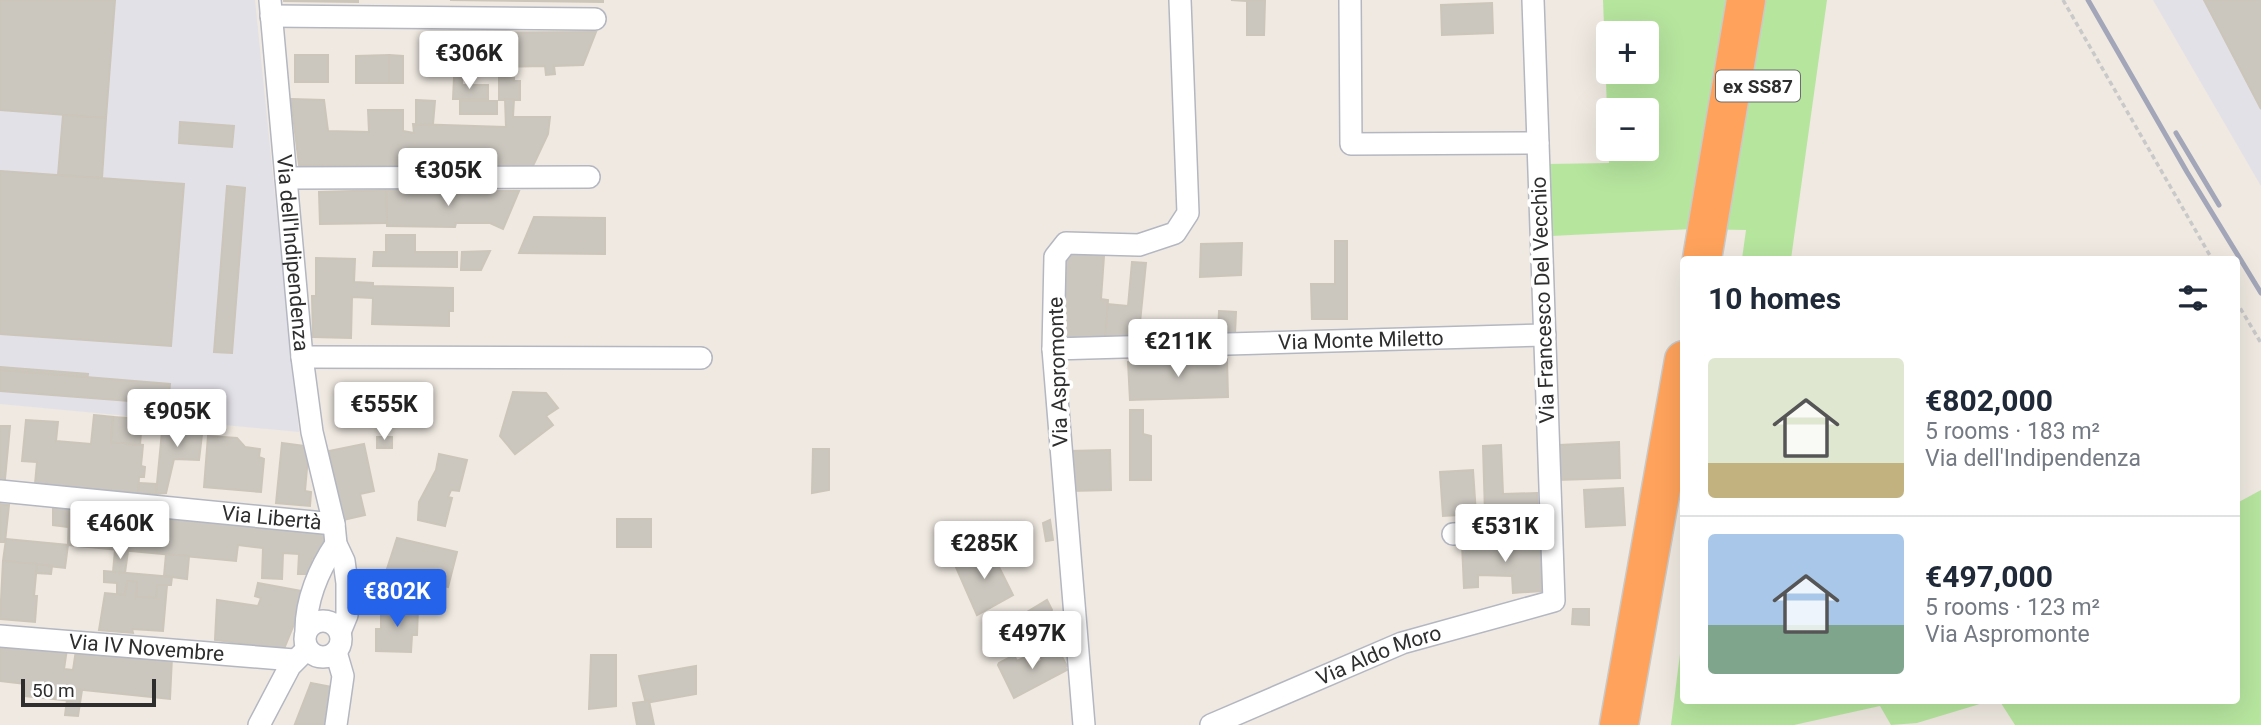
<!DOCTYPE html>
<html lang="en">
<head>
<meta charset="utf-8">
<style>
	body { margin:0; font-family:Roboto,sans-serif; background:#f6f6f7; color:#1f2937; height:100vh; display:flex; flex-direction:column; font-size:26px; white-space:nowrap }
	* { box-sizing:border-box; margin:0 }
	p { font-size:23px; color:#747a83 }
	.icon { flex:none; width:38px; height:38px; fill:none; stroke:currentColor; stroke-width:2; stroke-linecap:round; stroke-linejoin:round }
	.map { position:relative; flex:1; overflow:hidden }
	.sheet { position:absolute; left:1680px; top:256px; width:560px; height:448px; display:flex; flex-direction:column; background:#fff; border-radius:7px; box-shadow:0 7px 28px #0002 }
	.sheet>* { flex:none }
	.controls { position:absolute; left:1596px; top:21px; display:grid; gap:14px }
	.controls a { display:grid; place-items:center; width:63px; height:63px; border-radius:7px; background:#fff; box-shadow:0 7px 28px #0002; font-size:35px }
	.scale { position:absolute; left:21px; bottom:18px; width:135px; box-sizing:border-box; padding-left:7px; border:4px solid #2e2e2e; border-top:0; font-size:19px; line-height:24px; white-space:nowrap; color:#2e2e2e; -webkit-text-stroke:5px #fff; paint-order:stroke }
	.price { position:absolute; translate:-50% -60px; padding:0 16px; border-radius:7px; background:#fff; color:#222; font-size:23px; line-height:46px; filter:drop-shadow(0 2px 4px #0008) }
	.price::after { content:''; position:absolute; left:50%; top:42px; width:21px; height:16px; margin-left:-10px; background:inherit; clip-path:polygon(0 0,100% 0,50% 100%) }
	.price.selected { background:#2563eb; color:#fff }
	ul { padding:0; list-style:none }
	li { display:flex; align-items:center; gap:21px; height:175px; padding:0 28px }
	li+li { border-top:2px solid #e0e1e3 }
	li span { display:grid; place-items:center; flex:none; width:196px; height:140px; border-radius:7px; color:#555 }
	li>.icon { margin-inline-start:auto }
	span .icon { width:84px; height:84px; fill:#fffc; stroke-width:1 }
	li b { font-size:30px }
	h2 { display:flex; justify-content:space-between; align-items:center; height:84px; padding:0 28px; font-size:30px }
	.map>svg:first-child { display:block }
	.industrial { fill:#e3e1e8 }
	.green { fill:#b6e59e; fill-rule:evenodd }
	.building { fill:#cbc7bf; stroke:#cbc5ba; stroke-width:2 }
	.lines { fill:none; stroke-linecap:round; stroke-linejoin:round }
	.street-casing { stroke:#b4b7c1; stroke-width:24 }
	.highway-casing { stroke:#c9c9c9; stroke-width:41 }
	.path { stroke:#c9c9c9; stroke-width:3.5; stroke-dasharray:5 3.5; stroke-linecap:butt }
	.street { stroke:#fff; stroke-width:21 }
	.highway { stroke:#ffa35c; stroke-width:38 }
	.rail { stroke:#a3a6b8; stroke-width:5 }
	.labels { text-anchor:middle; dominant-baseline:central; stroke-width:7; stroke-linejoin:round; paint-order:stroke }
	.shield { fill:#fff; stroke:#6d6d6d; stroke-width:2 }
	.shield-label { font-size:19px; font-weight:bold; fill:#2e2e2e }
	.street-label { font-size:21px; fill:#2e2e2e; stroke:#fff }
</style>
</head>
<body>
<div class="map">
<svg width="2261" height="725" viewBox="0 0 2261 725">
	<rect width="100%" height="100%" fill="#efe9e1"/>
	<g class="industrial">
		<polygon points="0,0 255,0 299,432 0,404"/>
		<polygon points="2153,0 2261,0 2261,186"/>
	</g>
	<g class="green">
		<path d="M1603,0h224l-36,259h-49l4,-29 -54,-1 -141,7 -4,-72 62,-1zM1608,33h39v39h-39zM1608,110h39v39h-39z"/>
		<polygon points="2261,490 2261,725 2015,725 1999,700 2236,700 2237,503"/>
		<polygon points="1683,630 1684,700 1993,700 1917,723 1891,725 1880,706 1794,725 1671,725"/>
	</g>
	<g class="building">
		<polygon points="0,0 115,0 106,118 0,110"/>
		<polygon points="284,0 358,0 358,2 284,1"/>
		<polygon points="450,0 603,0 603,2"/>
		<polygon points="1231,0 1265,0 1264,35 1247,35 1247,1"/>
		<polygon points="2204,0 2261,0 2261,109"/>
		<polygon points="1492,3 1493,33 1442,35 1441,5"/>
		<polygon points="596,32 583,65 554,66 555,74 546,75 545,66 454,68 453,33"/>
		<rect x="295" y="55" width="33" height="27"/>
		<polygon points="389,55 389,83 356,83 356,56"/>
		<polygon points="389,55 403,56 403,83 389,83"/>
		<polygon points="454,78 462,78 462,85 488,85 488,99 453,99"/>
		<polygon points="499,78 514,78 514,81 520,81 520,100 499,100"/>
		<polygon points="291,99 324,100 328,131 369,132 368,110 403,110 403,131 414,133 413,124 506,127 505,99 514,99 513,117 550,117 548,134 532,168 299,165"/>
		<polygon points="416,100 435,101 433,124 416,125"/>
		<rect x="460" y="101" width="37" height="13"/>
		<polygon points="63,115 106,118 102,178 58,175"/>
		<polygon points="180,122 234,126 232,147 179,143"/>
		<polygon points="0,171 184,184 171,346 0,334"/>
		<polygon points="227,186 245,188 232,353 214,352"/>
		<polygon points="386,190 519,191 503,229 490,223 456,223 455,227 387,226"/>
		<polygon points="386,190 387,223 320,224 319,192"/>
		<polygon points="534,217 605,218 605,254 519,253"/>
		<polygon points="386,235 415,235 415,252 457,252 457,267 373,266 374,252 386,252"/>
		<polygon points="1335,241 1347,241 1347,319 1312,319 1311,284 1335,284"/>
		<polygon points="1242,243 1241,275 1200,277 1201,244"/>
		<polygon points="490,251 481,270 461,270 462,252"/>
		<polygon points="1064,253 1104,256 1101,299 1108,300 1105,342 1058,339"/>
		<polygon points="316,258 355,259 354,282 373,283 373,286 453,288 453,311 449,311 449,326 372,324 373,298 352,297 351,338 313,337 312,296 316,296"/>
		<polygon points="1132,262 1146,263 1138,342 1105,339 1108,304 1128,306"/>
		<polygon points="1219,311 1236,312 1235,334 1218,333"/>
		<polygon points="1227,359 1228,397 1130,400 1128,362"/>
		<polygon points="0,367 88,374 85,393 0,386"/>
		<polygon points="0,370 170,384 168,404 0,391"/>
		<polygon points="513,392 546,393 558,408 546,416 553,425 515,454 500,436"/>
		<polygon points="1130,410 1143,410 1143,434 1151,436 1151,480 1130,480"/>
		<polygon points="94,415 113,417 111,442 143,445 141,466 145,467 144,477 139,477 138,493 35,484 37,462 22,461 26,420 58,422 56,441 91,444"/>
		<polygon points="113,417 142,419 140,445 111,442"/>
		<polygon points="163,421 203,426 199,460 174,459 166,493 156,494"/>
		<polygon points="0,426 10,426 5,479 0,478"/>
		<polygon points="208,436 237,438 245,447 260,449 259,457 264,459 261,492 204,487"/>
		<rect x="377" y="437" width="15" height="11"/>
		<polygon points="1619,442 1620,478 1557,480 1556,468 1560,461 1560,445"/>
		<polygon points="282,443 304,446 308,457 305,491 311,492 310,506 276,503"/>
		<polygon points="364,444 374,491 360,494 365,515 343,520 329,451"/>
		<polygon points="1501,445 1503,494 1537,493 1538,512 1485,514 1483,446"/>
		<polygon points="813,449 829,449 829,490 812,493"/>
		<polygon points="1110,450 1111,490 1070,491 1069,451"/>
		<polygon points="439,454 467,460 459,491 451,490 448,497 452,498 445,526 418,520 419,502 436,470"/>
		<polygon points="1473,470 1476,514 1443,516 1440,472"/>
		<polygon points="139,483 156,484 156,494 138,493"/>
		<polygon points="1623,488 1625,525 1586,527 1584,490"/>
		<polygon points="0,504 9,505 5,542 0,542"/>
		<polygon points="53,507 69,508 69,527 53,525"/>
		<polygon points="69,508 327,532 328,535 318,559 312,558 310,574 298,574 299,554 283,553 282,579 262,578 263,548 238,545 236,561 68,545"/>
		<rect x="617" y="519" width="34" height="28"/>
		<polygon points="1050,520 1053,540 1046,541 1043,523"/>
		<polygon points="397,538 457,552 448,587 386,572"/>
		<polygon points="6,539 68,545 65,568 3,561"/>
		<polygon points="1541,541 1542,591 1513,593 1512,576 1478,575 1478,587 1464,588 1462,544"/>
		<polygon points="989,547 1013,595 977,615 955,565"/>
		<polygon points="115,550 128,551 125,573 113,572"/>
		<polygon points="166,554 189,556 187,579 164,576"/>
		<polygon points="3,561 37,564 34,596 37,596 35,622 0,619"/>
		<polygon points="37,564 52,566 51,574 36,573"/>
		<polygon points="104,571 172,577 171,585 157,585 156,598 136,597 137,582 127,581 125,595 117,594 117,583 104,582"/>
		<polygon points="127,581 137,582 136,597 156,598 157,585 167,585 163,631 132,629 133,633 99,630 105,593 125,595"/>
		<polygon points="258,583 307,592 284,649 215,640 217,600 258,606 261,598 255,596"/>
		<polygon points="1047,600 1052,610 1050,613 1057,625 1024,644 1020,638 1014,642 1013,638 1005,643 997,630"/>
		<polygon points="381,606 418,608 417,635 412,635 411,652 376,651 376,629 381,629"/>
		<polygon points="1573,609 1589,609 1589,625 1572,624"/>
		<polygon points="0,643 67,649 64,669 73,670 76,650 172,657 170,699 74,689 72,701 25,696 26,684 0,681"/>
		<polygon points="1055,644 1067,666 1065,667 1067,670 1014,698 998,665 999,663 1014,655 1017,661 1025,657 1030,667 1042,660 1038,653"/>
		<polygon points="591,655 616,655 616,706 589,709"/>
		<polygon points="696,666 696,694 651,702 651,700 645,700 639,676"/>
		<polygon points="311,683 332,687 327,725 295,724"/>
		<polygon points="74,689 82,690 78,716 65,715 67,700 72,701"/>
		<polygon points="649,701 654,725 637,725 633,703"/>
	</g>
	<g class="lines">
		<g class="street-casing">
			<g id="street">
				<path id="s1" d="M270,0l32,357 10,75 22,92 2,20 8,17 3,22v32l-7,17"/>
				<polyline points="1350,0 1351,144 1538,143"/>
				<polyline points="271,16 595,19"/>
				<polyline points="286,178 589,177"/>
				<path id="s2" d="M1053,349l492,-14"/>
				<polyline points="302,357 701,358"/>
				<path id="s3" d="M0,491l334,33"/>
				<polyline points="1453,534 1551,529"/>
				<circle cx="323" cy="639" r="18"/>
				<path d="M306,630c0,-30 13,-61 30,-86"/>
				<path id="s4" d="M0,636l294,24"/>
				<polyline points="336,652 343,676 336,725"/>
				<polyline points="259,725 290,666 304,652"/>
				<polyline points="1084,725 1053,349 1055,257 1066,243 1139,245 1175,233 1188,213 1180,0"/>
				<path id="s5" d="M1211,725l191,-82 152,-42 -21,-601"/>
			</g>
		</g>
		<g class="highway-casing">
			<g id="highway">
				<polyline points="1702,259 1746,0"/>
				<polyline points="1619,725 1684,360"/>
			</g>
		</g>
		<g class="path">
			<polyline points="2063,0 2212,259"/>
			<polyline points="2236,301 2261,343"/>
		</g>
		<use href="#street" class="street"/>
		<use href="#highway" class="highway"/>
		<g class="rail">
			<polyline points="2088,0 2187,172 2261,293"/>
			<polyline points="2176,133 2219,205"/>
		</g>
	</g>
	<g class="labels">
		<rect class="shield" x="1716" y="70.5" width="84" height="31" rx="5"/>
		<g class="shield-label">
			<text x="1758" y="86">ex SS87</text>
		</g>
		<g class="street-label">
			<text stroke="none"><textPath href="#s1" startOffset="254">Via dell'Indipendenza</textPath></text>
			<text transform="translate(1543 300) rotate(-92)">Via Francesco Del Vecchio</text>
			<text stroke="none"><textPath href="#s2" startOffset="308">Via Monte Miletto</textPath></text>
			<text transform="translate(1058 372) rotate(-92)">Via Aspromonte</text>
			<text stroke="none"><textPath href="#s3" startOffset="273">Via Libertà</textPath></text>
			<text stroke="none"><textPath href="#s4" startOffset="147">Via IV Novembre</textPath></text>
			<text stroke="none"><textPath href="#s5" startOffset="182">Via Aldo Moro</textPath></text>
		</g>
	</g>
</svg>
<div class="controls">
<a>+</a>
<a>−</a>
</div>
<div class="scale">50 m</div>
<b class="price" style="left:469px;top:91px">€306K</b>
<b class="price" style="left:448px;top:208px">€305K</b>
<b class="price" style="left:1178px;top:379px">€211K</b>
<b class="price" style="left:384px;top:442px">€555K</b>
<b class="price" style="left:177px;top:449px">€905K</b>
<b class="price" style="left:120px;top:561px">€460K</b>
<b class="price" style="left:1505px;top:564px">€531K</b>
<b class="price" style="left:984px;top:581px">€285K</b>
<b class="price selected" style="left:397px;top:629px">€802K</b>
<b class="price" style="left:1032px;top:671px">€497K</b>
<section class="sheet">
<h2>10 homes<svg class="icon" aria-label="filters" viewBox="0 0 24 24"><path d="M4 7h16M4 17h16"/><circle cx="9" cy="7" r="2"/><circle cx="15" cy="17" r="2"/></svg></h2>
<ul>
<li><span style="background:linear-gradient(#dfe7d0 75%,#c2b280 0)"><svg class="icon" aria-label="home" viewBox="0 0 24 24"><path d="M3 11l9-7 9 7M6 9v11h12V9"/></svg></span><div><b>€802,000</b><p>5 rooms · 183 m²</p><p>Via dell'Indipendenza</p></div></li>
<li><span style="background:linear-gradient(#a9c7e8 65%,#7fa58c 0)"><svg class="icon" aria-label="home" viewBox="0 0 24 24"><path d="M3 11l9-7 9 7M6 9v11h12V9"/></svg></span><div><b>€497,000</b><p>5 rooms · 123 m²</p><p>Via Aspromonte</p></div></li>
</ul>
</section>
</div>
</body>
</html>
